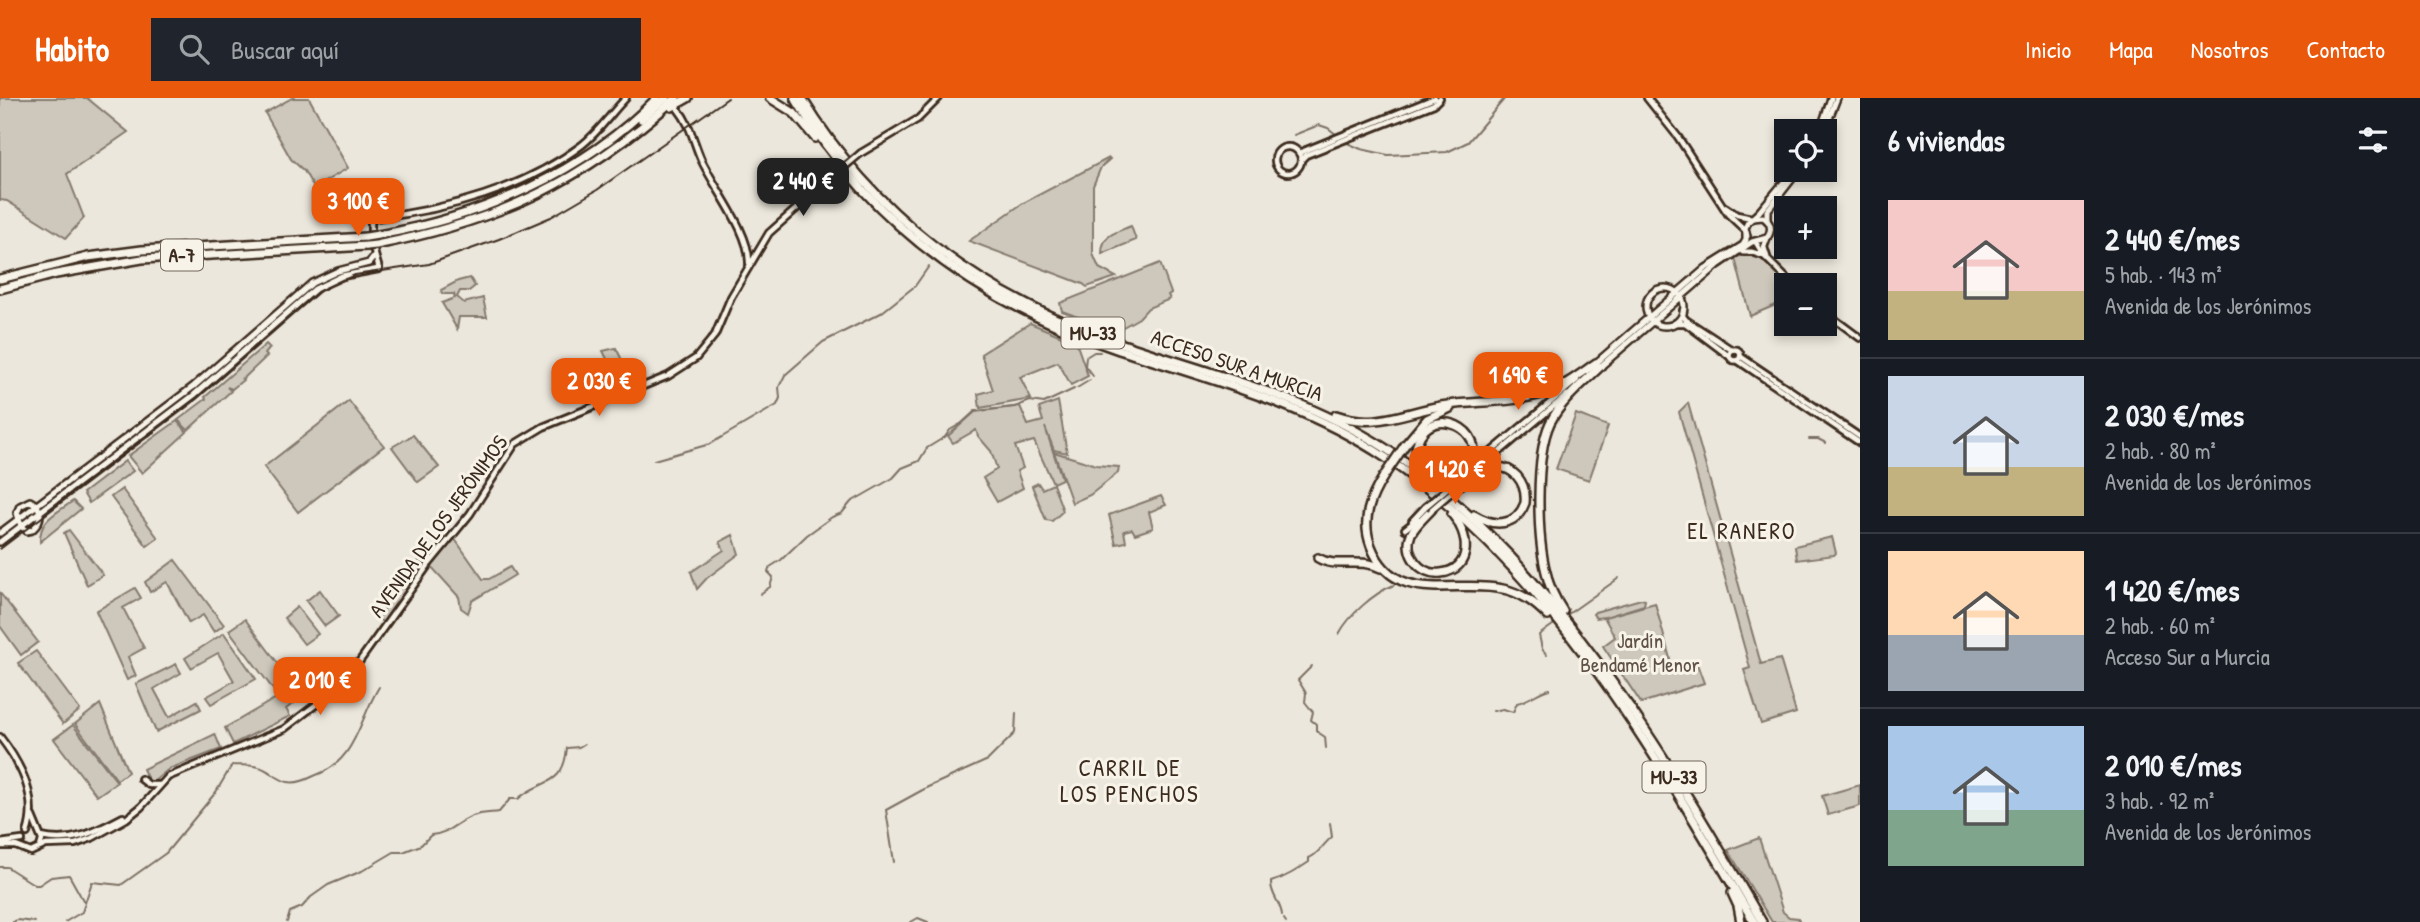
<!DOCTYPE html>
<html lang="es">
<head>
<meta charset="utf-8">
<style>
	body { margin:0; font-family:"Patrick Hand",sans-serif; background:#20242c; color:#f1f3f6; height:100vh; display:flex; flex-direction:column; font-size:26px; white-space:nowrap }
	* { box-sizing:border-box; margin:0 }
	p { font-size:23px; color:#9ea1a6 }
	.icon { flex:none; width:38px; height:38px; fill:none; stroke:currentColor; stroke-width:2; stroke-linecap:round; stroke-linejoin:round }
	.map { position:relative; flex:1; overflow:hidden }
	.side { display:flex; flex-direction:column; background:#171b24; width:560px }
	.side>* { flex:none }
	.buttons { position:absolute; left:1774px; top:21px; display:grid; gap:14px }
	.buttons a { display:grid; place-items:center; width:63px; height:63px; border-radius:0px; background:#171b24; box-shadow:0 4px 10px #0003; font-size:35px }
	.price { position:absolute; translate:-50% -60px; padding:0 16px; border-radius:14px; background:#ea580c; color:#fff; font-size:23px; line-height:46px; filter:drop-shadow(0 2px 4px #0008) }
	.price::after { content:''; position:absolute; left:50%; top:42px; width:21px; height:16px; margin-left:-10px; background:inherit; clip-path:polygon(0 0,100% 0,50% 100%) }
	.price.on { background:#222; color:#fff }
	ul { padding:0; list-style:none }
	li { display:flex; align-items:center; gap:21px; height:175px; padding:0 28px }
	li+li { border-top:2px solid #363941 }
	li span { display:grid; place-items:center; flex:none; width:196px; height:140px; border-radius:0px; color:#555 }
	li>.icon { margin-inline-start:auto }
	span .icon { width:84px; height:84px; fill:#fffc; stroke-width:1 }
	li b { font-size:30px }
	h2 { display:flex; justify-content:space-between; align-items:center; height:84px; padding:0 28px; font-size:30px }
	header { display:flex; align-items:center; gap:42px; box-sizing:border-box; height:98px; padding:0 35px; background:#ea580c; color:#fff }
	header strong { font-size:33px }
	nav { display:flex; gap:38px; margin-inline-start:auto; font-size:24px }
	.search { width:490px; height:63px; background:#20242c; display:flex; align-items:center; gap:18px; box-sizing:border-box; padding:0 24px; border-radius:0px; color:#9ea1a6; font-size:26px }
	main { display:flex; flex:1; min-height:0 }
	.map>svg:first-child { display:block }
	.green { fill:#cec8bc; stroke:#84796d; stroke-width:2 }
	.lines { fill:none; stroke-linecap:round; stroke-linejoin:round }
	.stream { stroke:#7c7064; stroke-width:2 }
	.secondary-casing { stroke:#3b2a1e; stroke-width:10 }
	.primary-casing { stroke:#3b2a1e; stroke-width:10 }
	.highway-casing { stroke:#3b2a1e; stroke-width:12 }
	.secondary { stroke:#f7f3e8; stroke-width:4.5 }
	.primary { stroke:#f7f3e8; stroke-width:5 }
	.highway { stroke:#f7f3e8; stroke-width:7 }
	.tram { stroke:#3b2a1e; stroke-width:2 }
	.secondary-bridge-casing { stroke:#3b2a1e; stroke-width:10; stroke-linecap:butt }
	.highway-bridge-casing { stroke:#3b2a1e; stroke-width:12; stroke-linecap:butt }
	.secondary-bridge { stroke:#f7f3e8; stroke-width:4.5 }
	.highway-bridge { stroke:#f7f3e8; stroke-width:7 }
	.labels { text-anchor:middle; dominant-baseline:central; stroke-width:6; stroke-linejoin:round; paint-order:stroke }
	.shield { fill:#f7f3e8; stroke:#73665b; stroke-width:2 }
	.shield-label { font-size:19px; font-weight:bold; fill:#3b2a1e }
	.street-label { font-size:21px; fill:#3b2a1e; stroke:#f7f3e8 }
	.park-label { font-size:21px; fill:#605246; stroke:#f7f3e8 }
	.neighbourhood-label { font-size:23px; letter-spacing:2px; fill:#3b2a1e; stroke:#f7f3e8 }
</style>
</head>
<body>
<header>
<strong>Habito</strong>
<div class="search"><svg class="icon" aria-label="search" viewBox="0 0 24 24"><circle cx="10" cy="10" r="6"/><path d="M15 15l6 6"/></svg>Buscar aquí</div>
<nav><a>Inicio</a><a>Mapa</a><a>Nosotros</a><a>Contacto</a></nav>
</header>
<main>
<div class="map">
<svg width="1860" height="824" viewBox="0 0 1860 824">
	<rect width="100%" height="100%" fill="#ece7dc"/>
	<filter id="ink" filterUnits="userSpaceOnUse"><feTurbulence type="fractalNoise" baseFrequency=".0143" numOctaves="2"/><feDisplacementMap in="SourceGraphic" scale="14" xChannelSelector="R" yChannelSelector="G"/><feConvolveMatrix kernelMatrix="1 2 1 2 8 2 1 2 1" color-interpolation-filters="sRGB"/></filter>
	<g filter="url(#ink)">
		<g class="green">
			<polygon points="0,0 87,0 128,34 67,76 84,120 66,140 7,103 0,102"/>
			<polygon points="292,0 309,0 348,70 314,90 304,73 291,61 265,15"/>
			<polygon points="1109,60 1110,61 1101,69 1093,88 1093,156 1099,170 1116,179 1087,189 1083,186 969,143 1023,105"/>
			<path d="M1131,128l5,14 -34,14c0,-20 13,-21 29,-28z"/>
			<path d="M1745,156c20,1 31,18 44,31h-2v15l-37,16 -15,-58z"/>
			<polygon points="1160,165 1171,195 1168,197 1170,201 1148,210 1139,220 1116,233 1062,213 1060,205"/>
			<polygon points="470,180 475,188 469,193 460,193 457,199 464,205 483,200 487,219 459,219 457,231 442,205 455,200 454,196 442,196 441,192 458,183"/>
			<polygon points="1030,225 1076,244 1088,278 1071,287 1058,264 1020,279 1031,301 980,310 978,296 993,292 981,256"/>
			<polygon points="266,246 270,250 265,256 267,258 243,281 241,280 243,282 232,291 227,289 231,293 188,332 178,322 206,301 205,299"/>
			<polygon points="616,250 636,290 624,295 603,253"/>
			<polygon points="349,303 384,348 298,414 264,369"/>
			<polygon points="1058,303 1067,355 1054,352 1045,329 1062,381 1053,385 1034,343 1015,348 1023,370 1017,373 1023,390 997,404 983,380 997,371 991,353 978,338 976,332 953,345 948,338 975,314 1020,308 1028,327 1043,323 1039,310"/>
			<polygon points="1688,305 1761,566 1780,561 1796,615 1761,626 1744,572 1750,570 1679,314"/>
			<polygon points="1576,316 1608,328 1589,382 1556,371"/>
			<polygon points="177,323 187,334 142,375 128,358"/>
			<polygon points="413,337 439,369 418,384 392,349"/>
			<polygon points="1054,354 1096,367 1119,369 1118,375 1090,397 1072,405"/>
			<polygon points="125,363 133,373 89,405 83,395"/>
			<polygon points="1038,385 1042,391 1053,386 1063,413 1052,423 1046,422 1032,388"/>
			<polygon points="122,391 158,440 147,448 111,399"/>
			<polygon points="1161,398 1166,407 1149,414 1153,430 1135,436 1132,431 1124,433 1126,444 1116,446 1109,417"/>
			<path d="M73,403l8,8 -41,33c-1,-23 17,-29 33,-41z"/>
			<polygon points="69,432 103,477 87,487 64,435"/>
			<polygon points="452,437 483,481 489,481 510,469 515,477 472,503 468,515 461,510 459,499 429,466"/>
			<polygon points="733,437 739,456 707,480 697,491 691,474 724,452 720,444"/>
			<polygon points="1832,439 1836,455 1834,457 1797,462 1795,448"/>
			<polygon points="420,461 428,470 384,526 378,520"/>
			<polygon points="175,462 224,527 214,534 203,517 189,525 167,484 150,494 145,484"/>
			<polygon points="135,490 141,500 123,510 144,550 128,559 136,578 127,582 96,513"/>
			<polygon points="320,492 339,518 325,528 306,503"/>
			<polygon points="0,495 38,544 21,557 0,528"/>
			<polygon points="1641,501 1645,502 1644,507 1605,519 1655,505 1672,568 1679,570 1697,566 1704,585 1641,605 1603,548 1615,539 1604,519 1596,520 1593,516 1595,514"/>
			<polygon points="297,509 318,536 304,546 284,520"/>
			<polygon points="245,521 291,583 275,594 229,532"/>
			<polygon points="224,535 256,581 211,606 206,599 234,583 218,555 191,570 185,560"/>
			<polygon points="36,553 80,612 63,626 18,565"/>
			<polygon points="331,564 340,578 317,599 305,583"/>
			<polygon points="176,566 181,575 154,591 169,619 197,603 201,611 156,634 136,586"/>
			<polygon points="295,589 302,599 286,611 290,618 233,646 225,630"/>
			<polygon points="100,606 128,674 117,682 75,626"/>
			<polygon points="73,627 117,684 97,698 54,641"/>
			<polygon points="215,636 221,651 169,671 153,684 149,684 143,671"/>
			<polygon points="1860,687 1860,708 1828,717 1822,698"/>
			<polygon points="1759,740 1783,814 1789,819 1798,820 1800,824 1772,824 1728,752"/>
		</g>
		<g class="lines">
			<g class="stream">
				<polyline points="1294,37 1319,27 1328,30 1337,37"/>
				<polyline points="1345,44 1361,51 1388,57 1447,54 1468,44 1505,0"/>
				<polyline points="1093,278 1085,268 1086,259 1094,254 1100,254"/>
				<polyline points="1077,290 1090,282"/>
				<polyline points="1809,341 1818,341 1826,345"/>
				<polyline points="654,362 710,346 777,307 780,300 779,289 785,277 823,244 881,215 915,188 929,168"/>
				<polyline points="760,496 770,489 773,479 768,474 770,469 781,462 807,437 832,419 842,415 851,404 893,380 902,370 919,363 927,350 945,339 950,332 962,325 975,313 1015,309 1030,303 1044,305 1074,291"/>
				<polyline points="1564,519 1619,480"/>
				<path d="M1339,536c10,-19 35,-41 55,-49"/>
				<polyline points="1547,557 1542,551 1539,537 1557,524"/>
				<polyline points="1312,568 1298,582 1306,595 1305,604 1313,614 1311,622 1316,626 1316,633 1325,639 1326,650"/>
				<path d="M1493,613l10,-2 10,3 4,-9c12,-2 21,-12 33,-14"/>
				<polyline points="894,764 886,712 928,689 988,662 1015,635 1016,615"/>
				<polyline points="0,769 7,769 35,787 39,787 51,779 69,777 84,804"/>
				<path d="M1282,817c-1,-12 -12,-21 -11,-33 14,-4 26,-12 38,-20v-4c10,-4 14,-14 23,-21l-2,-14"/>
				<polyline points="1284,821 1286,824"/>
				<polyline points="13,824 17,822 35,824"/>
				<path d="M65,824l17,-10 10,-30 29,3 45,-32 50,-61 16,-27c10,1 24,-1 32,4 8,4 15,11 24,13 9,2 18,-2 26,-6 43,-15 44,-55 65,-89"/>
				<path d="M287,824l3,-10 12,-5 9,-10 17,-12 34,-14 32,-19h9l18,-7 10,-10c19,-1 28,-16 45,-20 7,-2 16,-2 23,-3l11,-13h8c23,-21 45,-10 49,-51l12,-1 5,-3"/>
				<polyline points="911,824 918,820 928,824"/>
			</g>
			<g class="secondary-casing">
				<g id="secondary">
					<polyline points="1647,0 1678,39 1728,116 1745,132"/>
					<path d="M678,11c13,16 15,32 23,50 13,29 49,73 48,104"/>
					<circle cx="1288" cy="62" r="13"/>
					<polyline points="861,55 918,21 939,0"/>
					<polyline points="1299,55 1435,0"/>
					<polyline points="1301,62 1306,57 1434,6 1440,0"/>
					<polyline points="1725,109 1737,117 1752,120"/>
					<polyline points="1767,141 1764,149 1768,162"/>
					<polyline points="1755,143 1764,158 1793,187"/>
					<path d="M379,171l-8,-28v-20l5,-3c71,-8 148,-29 206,-73 17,-13 29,-32 44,-47"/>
					<polyline points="1683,212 1683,218 1686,222 1732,252"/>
					<polyline points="1825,214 1860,240"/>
					<polyline points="1675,225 1685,225 1729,258"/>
					<circle cx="1735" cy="257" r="5.5"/>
					<polyline points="1740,258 1860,339"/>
					<polyline points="1737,262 1860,345"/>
					<polyline points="1477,373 1567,297"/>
					<polyline points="1466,375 1577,282"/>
					<polyline points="1412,423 1425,409"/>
					<polyline points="1405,431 1418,421"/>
					<path d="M0,639c21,27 39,61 27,96"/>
					<polyline points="141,681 149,687 160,687"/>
					<polyline points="32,718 42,742 40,749"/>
					<path d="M41,739c31,7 54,-5 82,-20"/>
					<polyline points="0,745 22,742"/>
					<polyline points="0,748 16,748 31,754 46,747 75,746 92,740 126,721 141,709 168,679 284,631 318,605 344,582 359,564 429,466 470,416 515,346 543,329 668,278 696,260 715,237 731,199 769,135 830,81"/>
				</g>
			</g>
			<g class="primary-casing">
				<g id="primary">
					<polyline points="1820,33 1831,0"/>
					<polyline points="1824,33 1837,0"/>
					<polyline points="1767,122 1767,113 1799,72"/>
					<polyline points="1747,138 1745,130 1748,124 1759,114 1794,72"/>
					<polyline points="1743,154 1752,154 1764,158"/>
					<circle cx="1665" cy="209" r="19"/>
					<polyline points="1596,265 1706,170 1743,147 1746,142 1746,135"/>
					<path d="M1600,269l118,-102 34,-23 15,-4c6,-8 4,-16 -4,-21l-10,1"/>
					<path d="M30,403c13,6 13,19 2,29l-5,1 -6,-5 -4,-13 3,-7z"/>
					<polyline points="0,435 194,288 312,185 338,173 369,165 374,159"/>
					<polyline points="0,444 194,297 315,191 342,178 379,171"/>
				</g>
			</g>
			<g class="highway-casing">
				<g id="highway">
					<polyline points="770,0 794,15 815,40"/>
					<path d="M795,0c74,126 187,206 324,252 92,30 185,53 267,108 165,111 269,296 368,464"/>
					<path d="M802,0c70,115 177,196 303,240 97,34 192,54 280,110 46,30 86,67 124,107 102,109 179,238 253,367"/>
					<polyline points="672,9 688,0"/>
					<polyline points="641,21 666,0"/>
					<path d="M378,137c103,-18 206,-62 279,-137"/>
					<path d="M376,147c124,-24 206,-63 300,-147"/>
					<polyline points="0,181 88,159 142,152 366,139"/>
					<polyline points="0,191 56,176 142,161 367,148"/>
					<path d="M1336,317c42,15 71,-5 112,-10 32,-4 65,-2 97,-12 19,-6 35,-19 51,-30"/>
					<polyline points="1405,347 1427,321 1450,310"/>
					<path d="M1384,378c-14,22 -23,44 -13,70 24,62 85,32 132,43 19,4 32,14 45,27"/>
					<path d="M1429,378c-9,-10 -16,-21 -11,-35 14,-38 71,-11 52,23 -3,6 -9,12 -14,17"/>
					<path d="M1460,387c10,-7 20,-15 31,-17 22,-5 36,15 34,35 -9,24 -31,24 -51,12"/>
					<path d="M1432,411c-7,8 -16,15 -21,25 -8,19 9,42 30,39 33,-4 28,-40 11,-59"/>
					<path d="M1318,460c18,11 40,-1 63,10"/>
					<path d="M1563,513c-8,-12 -14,-24 -17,-39 -9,-34 -11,-117 4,-149 11,-22 32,-39 50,-56"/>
					<polyline points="1732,795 1738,808 1741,824"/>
				</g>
			</g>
			<use href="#secondary" class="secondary"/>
			<use href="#primary" class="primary"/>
			<use href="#highway" class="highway"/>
			<polyline class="tram" points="0,451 192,305 321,192 355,177 429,166 499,141 551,119 597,92 728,0"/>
			<g class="secondary-bridge-casing">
				<g id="secondary-bridge">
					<polyline points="830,81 861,55"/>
					<polyline points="1425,409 1456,383"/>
					<polyline points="1432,411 1460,387"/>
				</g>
			</g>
			<g class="highway-bridge-casing">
				<g id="highway-bridge">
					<polyline points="366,139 378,137"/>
					<polyline points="367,148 376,147"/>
					<polyline points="1384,378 1405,347"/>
				</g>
			</g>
			<use href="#secondary-bridge" class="secondary-bridge"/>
			<use href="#highway-bridge" class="highway-bridge"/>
		</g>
	</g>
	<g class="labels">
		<g class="shield">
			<rect x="161" y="141.5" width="42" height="31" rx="5"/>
			<rect x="1061.5" y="219.5" width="63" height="31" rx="5"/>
			<rect x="1642.5" y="663.5" width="63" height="31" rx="5"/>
		</g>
		<g class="shield-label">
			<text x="182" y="157">A-7</text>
			<text x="1093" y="235">MU-33</text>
			<text x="1674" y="679">MU-33</text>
		</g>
		<g class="street-label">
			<text transform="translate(1237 267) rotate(19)">ACCESO SUR A MURCIA</text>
			<text transform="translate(438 428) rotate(-54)">AVENIDA DE LOS JERÓNIMOS</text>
		</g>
		<g class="park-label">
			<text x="1640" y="542">Jardín<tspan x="1640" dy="24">Bendamé Menor</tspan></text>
		</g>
		<g class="neighbourhood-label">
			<text x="1742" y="432">EL RANERO</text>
			<text x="1130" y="669">CARRIL DE<tspan x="1130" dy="26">LOS PENCHOS</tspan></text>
		</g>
	</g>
</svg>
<div class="buttons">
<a><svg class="icon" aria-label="locate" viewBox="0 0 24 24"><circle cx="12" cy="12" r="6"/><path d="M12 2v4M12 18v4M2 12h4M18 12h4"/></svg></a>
<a>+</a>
<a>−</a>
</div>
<b class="price on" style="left:803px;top:120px">2 440 €</b>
<b class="price" style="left:358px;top:140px">3 100 €</b>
<b class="price" style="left:1518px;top:314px">1 690 €</b>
<b class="price" style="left:599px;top:320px">2 030 €</b>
<b class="price" style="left:1455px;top:408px">1 420 €</b>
<b class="price" style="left:320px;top:619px">2 010 €</b>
</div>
<section class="side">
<h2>6 viviendas<svg class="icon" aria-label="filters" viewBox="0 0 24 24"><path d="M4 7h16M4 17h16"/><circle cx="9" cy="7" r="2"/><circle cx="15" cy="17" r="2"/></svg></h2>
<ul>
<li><span style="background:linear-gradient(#f6c9c9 65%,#c2b280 0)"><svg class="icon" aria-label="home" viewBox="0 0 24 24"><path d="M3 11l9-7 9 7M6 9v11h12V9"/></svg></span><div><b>2 440 €/mes</b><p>5 hab. · 143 m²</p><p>Avenida de los Jerónimos</p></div></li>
<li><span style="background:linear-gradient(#c9d6e8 65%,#c2b280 0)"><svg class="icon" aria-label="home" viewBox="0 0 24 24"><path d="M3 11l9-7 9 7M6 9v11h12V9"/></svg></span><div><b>2 030 €/mes</b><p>2 hab. · 80 m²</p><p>Avenida de los Jerónimos</p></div></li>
<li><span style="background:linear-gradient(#ffd9b3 60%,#9aa5b1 0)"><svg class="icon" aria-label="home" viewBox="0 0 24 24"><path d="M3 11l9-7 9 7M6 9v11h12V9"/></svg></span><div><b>1 420 €/mes</b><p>2 hab. · 60 m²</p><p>Acceso Sur a Murcia</p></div></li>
<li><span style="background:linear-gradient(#a9c7e8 60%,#7fa58c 0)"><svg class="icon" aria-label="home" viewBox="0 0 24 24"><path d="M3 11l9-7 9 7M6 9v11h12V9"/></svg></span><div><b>2 010 €/mes</b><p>3 hab. · 92 m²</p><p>Avenida de los Jerónimos</p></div></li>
</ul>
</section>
</main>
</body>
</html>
